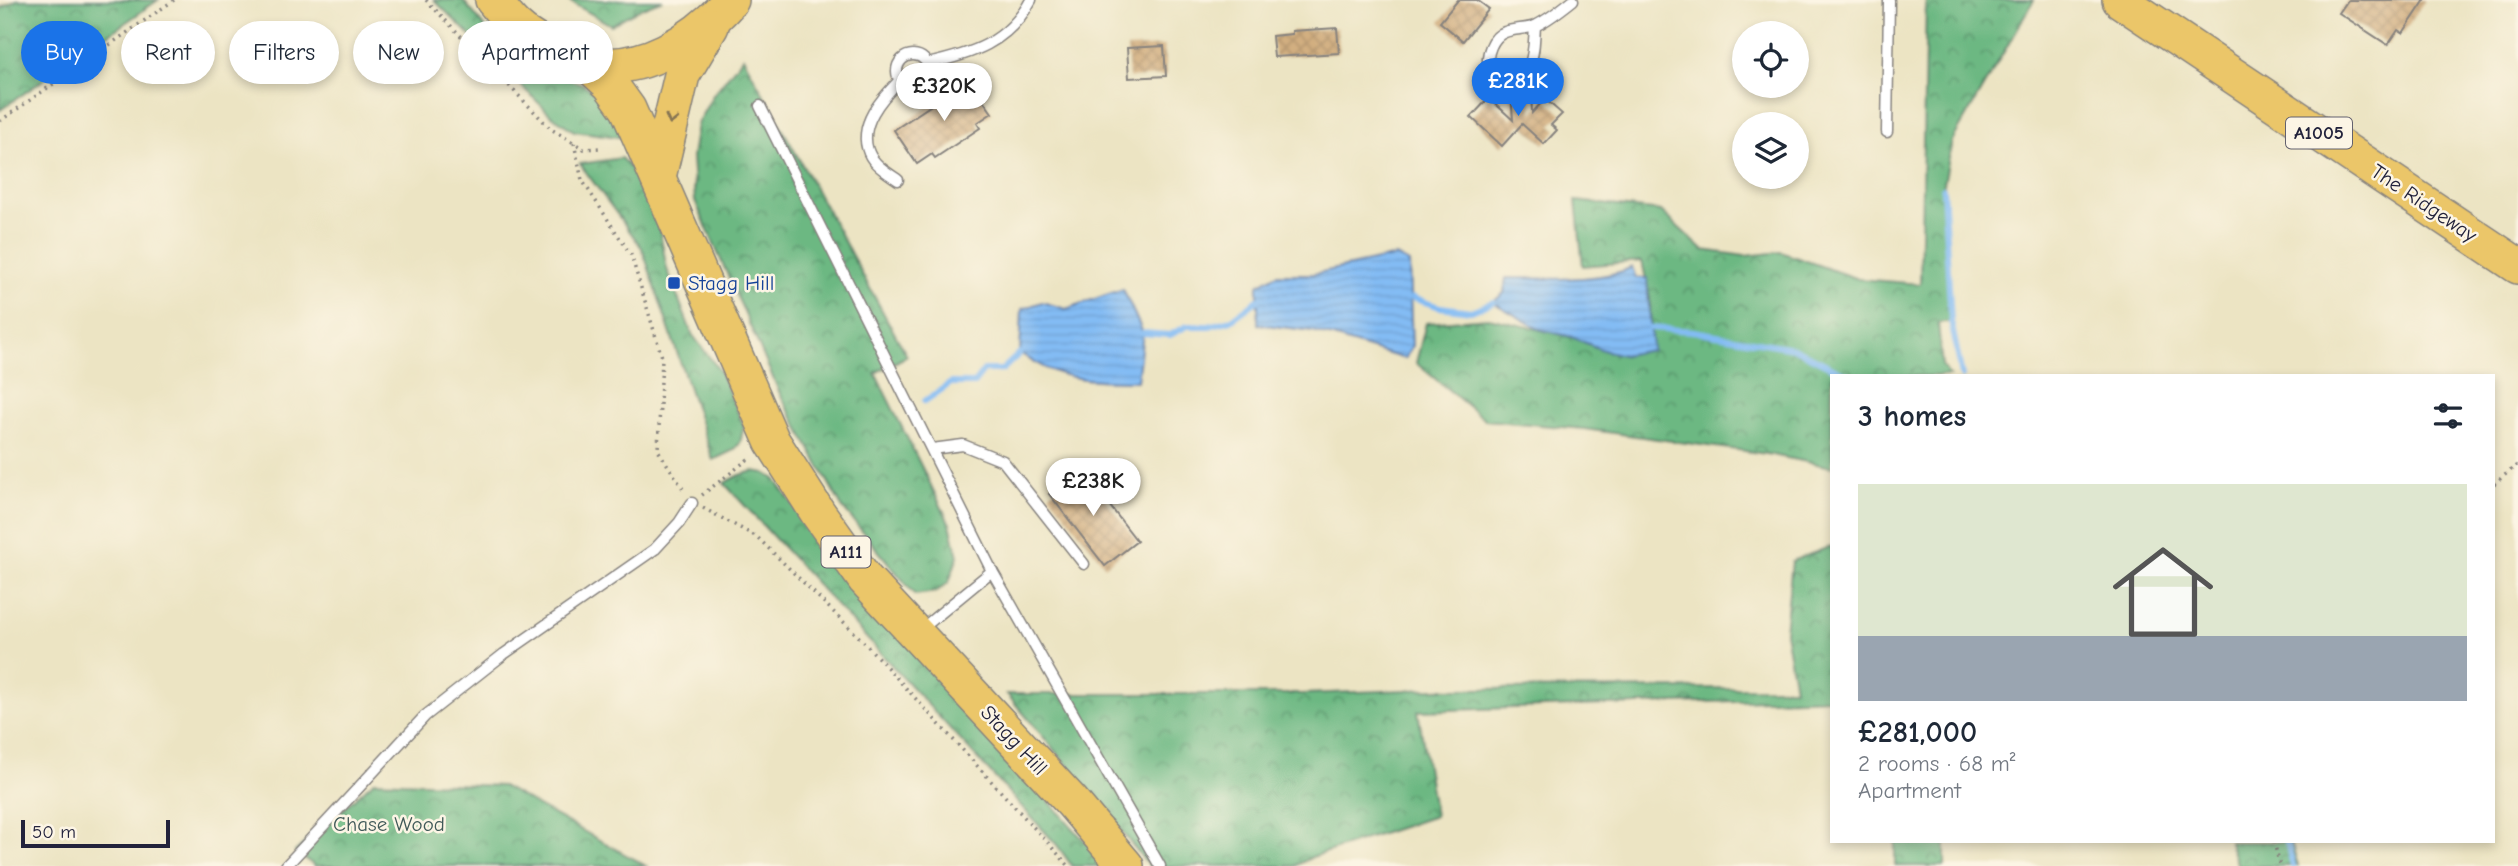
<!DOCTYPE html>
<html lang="en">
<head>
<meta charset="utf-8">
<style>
	body { margin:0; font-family:"Comic Neue",sans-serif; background:#f6f6f7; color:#1f2937; height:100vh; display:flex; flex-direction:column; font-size:26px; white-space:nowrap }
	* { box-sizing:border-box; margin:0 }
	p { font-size:23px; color:#747a83 }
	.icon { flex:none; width:38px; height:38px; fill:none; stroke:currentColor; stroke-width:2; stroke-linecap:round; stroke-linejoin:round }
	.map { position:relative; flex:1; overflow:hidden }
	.drawer { position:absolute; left:1830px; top:374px; width:665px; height:469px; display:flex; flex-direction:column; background:#fff; border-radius:0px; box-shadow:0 4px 10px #0003 }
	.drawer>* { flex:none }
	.guide { position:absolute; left:21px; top:21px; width:665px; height:63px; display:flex; gap:14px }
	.tools { position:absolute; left:1732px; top:21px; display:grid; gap:14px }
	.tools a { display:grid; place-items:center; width:77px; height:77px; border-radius:50%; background:#fff; box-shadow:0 4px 10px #0003; font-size:35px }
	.scale { position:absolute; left:21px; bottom:18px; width:149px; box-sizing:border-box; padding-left:7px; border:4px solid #22223b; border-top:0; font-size:19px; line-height:24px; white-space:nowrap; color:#22223b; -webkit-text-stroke:5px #fcf5e5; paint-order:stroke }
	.price { position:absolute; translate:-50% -60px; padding:0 16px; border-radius:24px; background:#fff; color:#222; font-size:23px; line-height:46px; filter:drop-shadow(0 2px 4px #0008) }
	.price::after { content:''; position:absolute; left:50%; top:42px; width:21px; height:16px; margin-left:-10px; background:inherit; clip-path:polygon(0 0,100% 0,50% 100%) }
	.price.on { background:#1a73e8; color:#fff }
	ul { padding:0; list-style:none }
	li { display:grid; align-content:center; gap:14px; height:371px; padding:0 28px }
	li span { display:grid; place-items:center; height:217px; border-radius:0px; color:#555 }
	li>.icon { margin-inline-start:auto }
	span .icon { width:126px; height:126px; fill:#fffc; stroke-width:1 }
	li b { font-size:30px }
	h2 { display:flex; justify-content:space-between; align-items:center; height:84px; padding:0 28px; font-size:30px }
	.tag { padding:0 24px; border-radius:32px; background:#fff; box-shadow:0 4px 10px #0003; font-size:24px; line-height:63px }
	.tag.on { background:#1a73e8; color:#fff }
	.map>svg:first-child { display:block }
	.forest { fill:url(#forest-crowns); stroke:#476d5e; stroke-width:2 }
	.water { fill:url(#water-rules); stroke:#526f98; stroke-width:2 }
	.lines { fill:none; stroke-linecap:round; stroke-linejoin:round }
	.stream { stroke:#83bcf4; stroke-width:6 }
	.building { fill:url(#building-cross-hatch) }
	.lane-casing { stroke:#87837f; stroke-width:13 }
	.primary-casing { stroke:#87837f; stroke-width:38 }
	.path { stroke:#87837f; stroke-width:3.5; stroke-dasharray:2 5; stroke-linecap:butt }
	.lane { stroke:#fff; stroke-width:10 }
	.primary { stroke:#ebc669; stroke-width:35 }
	.oneway { stroke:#867452 }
	.transit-dot { fill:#1a4fb4; stroke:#fcf5e5; stroke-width:2.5 }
	.labels { text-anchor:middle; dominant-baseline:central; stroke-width:5; stroke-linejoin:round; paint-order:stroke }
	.shield { fill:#fcf5e5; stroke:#63616e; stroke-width:2 }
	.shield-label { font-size:19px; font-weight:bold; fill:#22223b }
	.street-label { font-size:21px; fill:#22223b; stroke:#fcf5e5 }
	.transit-label { font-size:21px; fill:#164399; stroke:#fcf5e5; text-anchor:start }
	.park-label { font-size:21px; fill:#405958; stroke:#fcf5e5 }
</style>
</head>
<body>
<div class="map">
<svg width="2518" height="866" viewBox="0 0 2518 866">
	<defs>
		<pattern id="forest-crowns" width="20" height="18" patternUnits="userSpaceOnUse" patternTransform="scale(1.75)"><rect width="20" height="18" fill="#6cb882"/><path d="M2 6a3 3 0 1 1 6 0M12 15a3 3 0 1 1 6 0" fill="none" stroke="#58956c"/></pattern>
		<pattern id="water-rules" width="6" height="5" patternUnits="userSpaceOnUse" patternTransform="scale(1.75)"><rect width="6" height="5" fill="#83bcf4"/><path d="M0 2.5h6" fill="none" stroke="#71a1d2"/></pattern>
		<pattern id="building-cross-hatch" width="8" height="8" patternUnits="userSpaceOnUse" patternTransform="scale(1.75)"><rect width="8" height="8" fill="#d2af80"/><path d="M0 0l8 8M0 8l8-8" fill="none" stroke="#b49670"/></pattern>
	</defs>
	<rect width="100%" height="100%" fill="#fcf5e5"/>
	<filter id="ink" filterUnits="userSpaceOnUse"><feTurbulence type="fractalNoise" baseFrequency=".0143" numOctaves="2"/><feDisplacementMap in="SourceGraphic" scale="14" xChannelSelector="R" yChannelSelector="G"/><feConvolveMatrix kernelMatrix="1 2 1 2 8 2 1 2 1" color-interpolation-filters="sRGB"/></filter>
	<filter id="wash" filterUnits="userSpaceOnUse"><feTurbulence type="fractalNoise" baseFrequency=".00686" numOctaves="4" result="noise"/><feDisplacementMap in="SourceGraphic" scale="28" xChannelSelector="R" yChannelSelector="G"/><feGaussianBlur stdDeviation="1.57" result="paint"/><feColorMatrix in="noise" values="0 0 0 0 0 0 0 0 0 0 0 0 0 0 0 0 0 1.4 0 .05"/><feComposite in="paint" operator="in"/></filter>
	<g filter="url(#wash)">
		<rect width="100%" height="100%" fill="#ece4c3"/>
		<g class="forest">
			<polygon points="17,0 158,0 0,110 0,8"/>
			<polygon points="434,0 463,0 496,41 536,67 557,76 583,84 603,100 626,138 574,131 552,116"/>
			<polygon points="567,0 663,0 639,9 611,25"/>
			<polygon points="1926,0 2034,0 1952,141 1943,189 1951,321 1938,323 1942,366 1950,376 1832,376 1832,467 1767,454 1584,429 1485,420 1416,363 1426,323 1489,318 1572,337 1603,350 1623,355 1651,350 1650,298 1642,261 1583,266 1576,201 1661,211 1703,250 1745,256 1781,252 1858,279 1920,284"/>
			<polygon points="743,57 907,356 875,373 950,524 958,556 949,582 936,592 915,595 842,507 781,396 695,201 692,157 697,124 713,95"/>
			<polygon points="621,158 638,177 659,227 667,269 692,334 719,370 744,426 740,443 734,450 713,460 642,248 580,164"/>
			<polygon points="754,471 765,473 775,479 827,553 1107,866 1072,866 1057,845 724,483 740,475"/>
			<polygon points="1832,546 1832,698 1418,711 1435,816 1312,857 1295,866 1149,866 1096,799 1007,694 1303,694 1435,689 1795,688 1785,632 1792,561"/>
			<polygon points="374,781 502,786 646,866 315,866 295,852"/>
			<rect x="1895" y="842" width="50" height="24"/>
			<polygon points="2229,842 2291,842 2298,866 2238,866"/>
		</g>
		<g class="water">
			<polygon points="1396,256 1409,263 1412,346 1405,359 1313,331 1258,324 1258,285 1277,274 1313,274"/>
			<path d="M1632,267l4,11h11l5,72 -29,5 -20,-5 -31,-13 -33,-8 -46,-27 11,-9 2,-15c36,0 95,5 126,-11z"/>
			<path d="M1123,289l20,44 -6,48c-47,0 -79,0 -117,-28l2,-44 20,-7 24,7z"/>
		</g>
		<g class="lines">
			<g class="stream">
				<polyline points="1943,189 1951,321 1962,376"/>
				<polyline points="1412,298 1440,307 1471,311 1493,302"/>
				<polyline points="1651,328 1693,331 1793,348 1849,376"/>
				<polyline points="1143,333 1170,335 1187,326 1209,326 1231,320 1258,300"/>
				<polyline points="925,401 951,383 974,383 984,370 1002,370 1020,353"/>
				<polyline points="2287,842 2293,866"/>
			</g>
		</g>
		<g id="blocks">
			<g class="building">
				<polygon points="1458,0 1477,0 1489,9 1463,41 1440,22"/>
				<polygon points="2348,0 2425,0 2403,33 2398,30 2388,45 2339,13"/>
				<polygon points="1337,28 1339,53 1274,57 1272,36 1292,34 1292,31"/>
				<polygon points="1164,46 1166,76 1129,78 1127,48"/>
				<polygon points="969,80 992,113 977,123 980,128 935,158 932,154 917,164 894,130"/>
				<polygon points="1531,92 1532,113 1545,99 1562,114 1551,125 1557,130 1544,144 1522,124 1502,146 1471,117 1489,98 1513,120 1511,93"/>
				<polygon points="1082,470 1137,541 1105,566 1049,494"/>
			</g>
		</g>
	</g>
	<g filter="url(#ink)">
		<use href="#blocks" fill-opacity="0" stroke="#87837f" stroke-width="2"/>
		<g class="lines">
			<g class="lane-casing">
				<g id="lane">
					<path d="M1535,26c-2,27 1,46 -28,55 -7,-3 -14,-5 -17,-13 -6,-12 3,-32 15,-36 10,-4 23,-2 32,-7 12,-6 26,-17 36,-25"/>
					<circle cx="913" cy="71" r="16"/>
					<path d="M927,64c45,-10 81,-21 104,-64"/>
					<polyline points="760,106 992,571 1160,866"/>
					<polyline points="1887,132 1889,0"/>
					<path d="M898,180c-10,-7 -24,-15 -29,-27 -12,-28 13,-55 31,-73"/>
					<polyline points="932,449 963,445 1003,461 1084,564"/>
					<polyline points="919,631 992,571"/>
					<polyline points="286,866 425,716 504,654 655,549 679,523 692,503"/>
				</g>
			</g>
			<g class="primary-casing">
				<g id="primary">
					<path d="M493,0c7,8 13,17 21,25 12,12 30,21 46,27 8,3 16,7 25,10 54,15 112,-23 146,-62"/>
					<polyline points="2120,0 2518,266"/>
					<polyline points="587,63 610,84 628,109 772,441 818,513 865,579 1072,802 1126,866"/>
					<polyline points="658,177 682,75 711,26"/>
				</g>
			</g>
			<g class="path">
				<polyline points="426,0 551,129 584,149 600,148"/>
				<polyline points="0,121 174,0"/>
				<polyline points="574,143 582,180 631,255 662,357 658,450 685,492"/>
				<polyline points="2494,484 2518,464"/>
				<polyline points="702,495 751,457"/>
				<polyline points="703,508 757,537 861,639 1069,866"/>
				<polyline points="2274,842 2280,866"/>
			</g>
			<use href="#lane" class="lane"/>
			<use href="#primary" class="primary"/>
		</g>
		<defs><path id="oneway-chevron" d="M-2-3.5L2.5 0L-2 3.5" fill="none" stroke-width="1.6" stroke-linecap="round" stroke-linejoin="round" transform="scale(1.75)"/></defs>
		<use class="oneway" href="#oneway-chevron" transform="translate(671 120) rotate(104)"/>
	</g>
	<rect class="transit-dot" x="667" y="276" width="14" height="14" rx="3.5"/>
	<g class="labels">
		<g class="shield">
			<rect x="2286" y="117.5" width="66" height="31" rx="5"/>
			<rect x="821.5" y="536.5" width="49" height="31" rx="5"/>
		</g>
		<g class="shield-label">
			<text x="2319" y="133">A1005</text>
			<text x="846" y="552">A111</text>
		</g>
		<g class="street-label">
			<text transform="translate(2424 203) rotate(34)">The Ridgeway</text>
			<text transform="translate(1014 740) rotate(47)">Stagg Hill</text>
		</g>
		<g class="transit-label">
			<text x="688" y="283">Stagg Hill</text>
		</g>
		<g class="park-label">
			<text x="389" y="824">Chase Wood</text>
		</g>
	</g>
</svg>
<div class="tools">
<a><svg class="icon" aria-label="locate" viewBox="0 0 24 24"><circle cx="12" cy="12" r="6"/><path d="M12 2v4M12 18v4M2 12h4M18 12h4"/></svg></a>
<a><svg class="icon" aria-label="layers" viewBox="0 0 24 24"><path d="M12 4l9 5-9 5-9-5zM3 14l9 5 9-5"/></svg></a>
</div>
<div class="scale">50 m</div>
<b class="price on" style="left:1518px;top:118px">£281K</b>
<b class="price" style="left:944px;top:123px">£320K</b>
<b class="price" style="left:1093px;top:518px">£238K</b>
<div class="guide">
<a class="tag on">Buy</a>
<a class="tag">Rent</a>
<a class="tag">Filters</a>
<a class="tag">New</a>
<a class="tag">Apartment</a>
</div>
<section class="drawer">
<h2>3 homes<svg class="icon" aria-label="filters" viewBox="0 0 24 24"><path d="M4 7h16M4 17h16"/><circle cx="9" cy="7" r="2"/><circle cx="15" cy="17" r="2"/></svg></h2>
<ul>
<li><span style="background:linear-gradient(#dfe7d0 70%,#9aa5b1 0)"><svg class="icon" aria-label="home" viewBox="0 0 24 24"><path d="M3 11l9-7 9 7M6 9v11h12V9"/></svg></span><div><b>£281,000</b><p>2 rooms · 68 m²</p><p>Apartment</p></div></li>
</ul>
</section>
</div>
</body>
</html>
